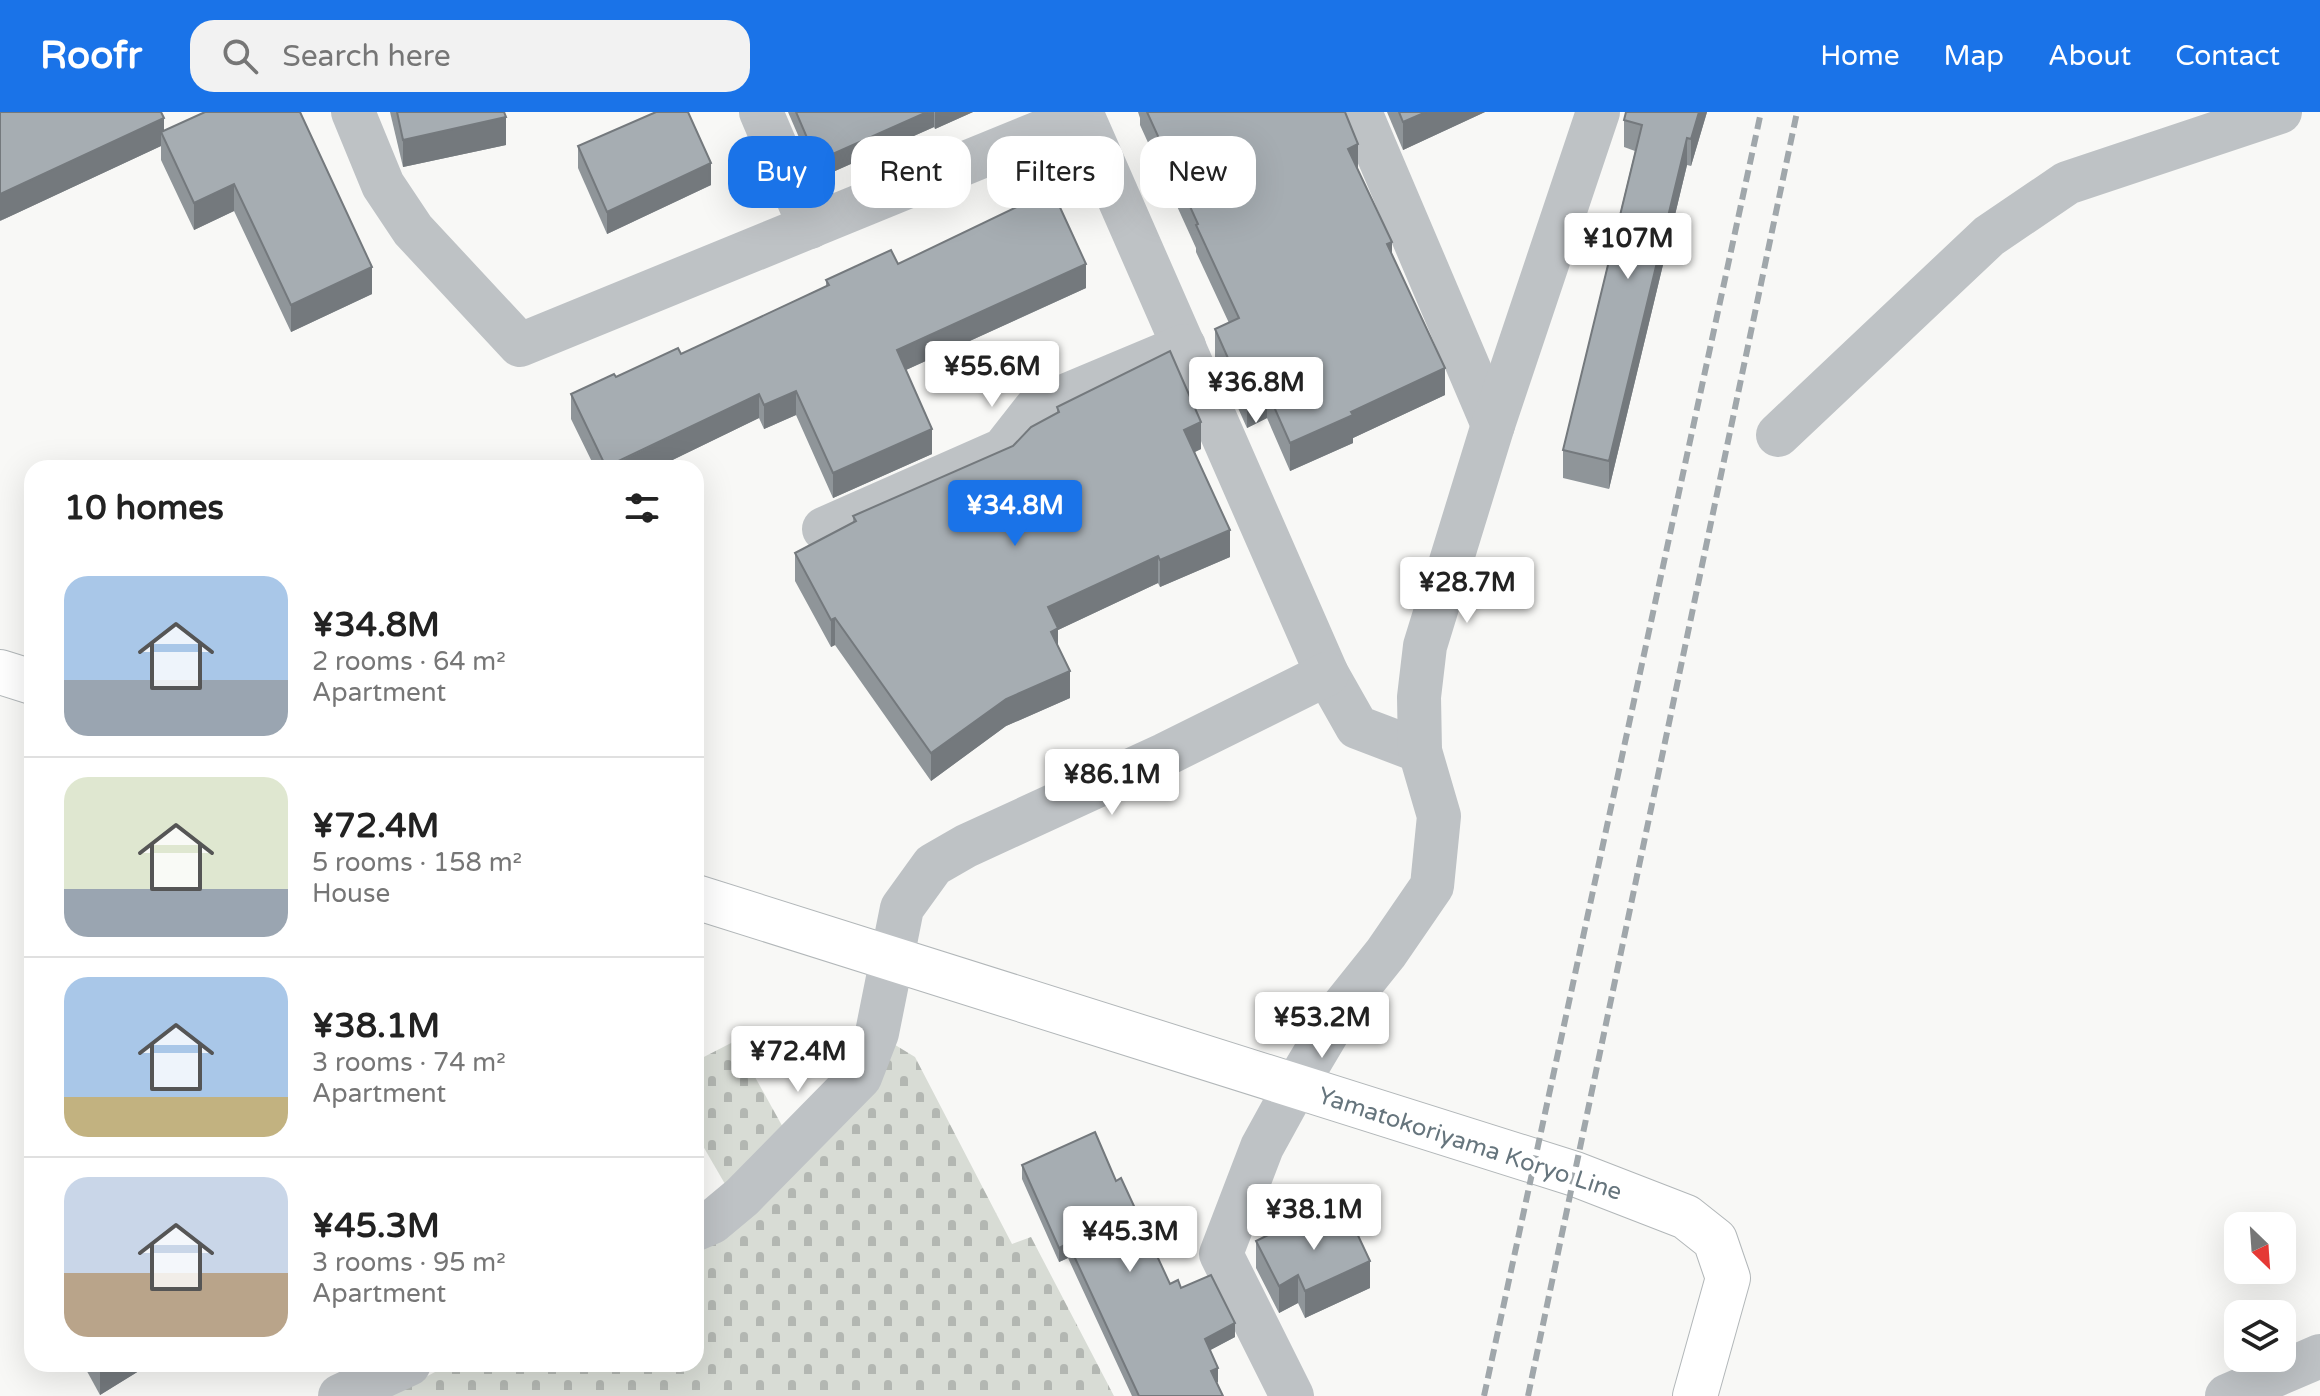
<!DOCTYPE html>
<html lang="en">
<head>
<meta charset="utf-8">
<style>
	body { margin:0; font-family:"Varela Round",sans-serif; background:#f2f2f2; color:#222; height:100vh; display:flex; flex-direction:column; font-size:30px; white-space:nowrap }
	* { box-sizing:border-box; margin:0 }
	p { font-size:26px; color:#767676 }
	.icon { flex:none; width:44px; height:44px; fill:none; stroke:currentColor; stroke-width:2; stroke-linecap:round; stroke-linejoin:round }
	.map { position:relative; flex:1; overflow:hidden }
	.side { position:absolute; left:24px; top:348px; width:680px; height:912px; display:flex; flex-direction:column; background:#fff; border-radius:24px; box-shadow:0 8px 32px #0002 }
	.side>* { flex:none }
	.guide { position:absolute; left:728px; top:24px; width:760px; height:72px; display:flex; gap:16px }
	.needle { width:52px; rotate:155deg }
	.fabs { position:absolute; left:2224px; top:1100px; display:grid; gap:16px }
	.fabs a { display:grid; place-items:center; width:72px; height:72px; border-radius:16px; background:#fff; box-shadow:0 8px 32px #0002; font-size:40px }
	.price { position:absolute; translate:-50% -68px; padding:0 18px; border-radius:8px; background:#fff; color:#222; font-size:26px; line-height:52px; filter:drop-shadow(0 2px 4px #0008) }
	.price::after { content:''; position:absolute; left:50%; top:48px; width:24px; height:18px; margin-left:-12px; background:inherit; clip-path:polygon(0 0,100% 0,50% 100%) }
	.price.current { background:#1a73e8; color:#fff }
	ul { padding:0; list-style:none }
	li { display:flex; align-items:center; gap:24px; height:200px; padding:0 40px }
	li+li { border-top:2px solid #e0e0e0 }
	li span { display:grid; place-items:center; flex:none; width:224px; height:160px; border-radius:24px; color:#555 }
	li>.icon { margin-inline-start:auto }
	span .icon { width:96px; height:96px; fill:#fffc; stroke-width:1 }
	li b { font-size:34px }
	h2 { display:flex; justify-content:space-between; align-items:center; height:96px; padding:0 40px; font-size:34px }
	.chip { padding:0 28px; border-radius:24px; background:#fff; box-shadow:0 8px 32px #0002; font-size:28px; line-height:72px }
	.chip.current { background:#1a73e8; color:#fff }
	header { display:flex; align-items:center; gap:48px; box-sizing:border-box; height:112px; padding:0 40px; background:#1a73e8; color:#fff }
	header strong { font-size:38px }
	nav { display:flex; gap:44px; margin-inline-start:auto; font-size:28px }
	.search { width:560px; height:72px; background:#f2f2f2; display:flex; align-items:center; gap:20px; box-sizing:border-box; padding:0 28px; border-radius:24px; color:#767676; font-size:30px }
	.map>svg:first-child { display:block }
	.cemetery { fill:url(#cemetery-stones) }
	.lines { fill:none; stroke-linecap:round; stroke-linejoin:round }
	.major-casing { stroke:#b2b7b9; stroke-width:46 }
	.minor { stroke:#bec2c5; stroke-width:44 }
	.major { stroke:#fff; stroke-width:44 }
	.rail { stroke:#a0a7ab; stroke-width:6; stroke-dasharray:12 6; stroke-linecap:butt }
	.wall { fill:#8f9599 }
	.shaded-wall { fill:#74797d }
	.building { fill:#a6adb2; stroke:#74797d; stroke-width:2 }
	.labels { text-anchor:middle; dominant-baseline:central; stroke-width:8; stroke-linejoin:round; paint-order:stroke }
	.street-label { font-size:24px; fill:#66757d; stroke:#fff }
</style>
</head>
<body>
<header>
<strong>Roofr</strong>
<div class="search"><svg class="icon" aria-label="search" viewBox="0 0 24 24"><circle cx="10" cy="10" r="6"/><path d="M15 15l6 6"/></svg>Search here</div>
<nav><a>Home</a><a>Map</a><a>About</a><a>Contact</a></nav>
</header>
<div class="map">
<svg width="2320" height="1284" viewBox="0 0 2320 1284">
	<defs>
		<pattern id="cemetery-stones" width="16" height="16" patternUnits="userSpaceOnUse" patternTransform="scale(2)"><rect width="16" height="16" fill="#d8dcd5"/><path d="M2 7V4a2 2 0 0 1 4 0v3zM10 15v-3a2 2 0 0 1 4 0v3z" fill="#b3b7b2"/></pattern>
	</defs>
	<rect width="100%" height="100%" fill="#f8f8f6"/>
	<g class="cemetery">
		<polygon points="887,928 915,945 1012,1132 1031,1125 1114,1284 390,1284 450,1252 696,1252 696,1134"/>
		<polygon points="735,929 785,1019 725,1072 696,1022 696,949"/>
	</g>
	<g class="lines">
		<g class="major-casing">
			<g id="major">
				<polyline points="0,560 32,570"/>
				<polyline points="696,785 1575,1062 1686,1105 1715,1128 1728,1166 1695,1284"/>
			</g>
		</g>
		<g class="minor">
			<polyline points="353,0 383,73 413,118 520,233 1083,3"/>
			<polyline points="761,0 810,115"/>
			<polyline points="1081,0 1327,562 1357,615 1420,639"/>
			<polyline points="1360,0 1493,313"/>
			<polyline points="1778,323 1989,124 2067,71 2280,0"/>
			<polyline points="824,417 1003,338 1036,296 1184,234"/>
			<polyline points="696,1117 712,1110 742,1085 860,965 877,921 902,796 933,753 966,734 1164,643 1327,562"/>
			<polyline points="340,1284 409,1252"/>
			<polyline points="1292,1284 1221,1142 1262,1035 1295,975 1342,896 1386,841 1432,774 1439,704 1420,639 1419,585 1425,534 1493,313 1598,0"/>
			<polyline points="2227,1284 2320,1244"/>
		</g>
		<use href="#major" class="major"/>
		<g class="rail">
			<polyline points="1484,1284 1761,0"/>
			<polyline points="1528,1284 1797,0"/>
		</g>
	</g>
	<g class="wall">
		<polygon points="205,0 372,182 291,220 234,99 194,118 161,48 161,34 0,109 164,19"/>
		<polygon points="390,0 504,0 506,33 403,55"/>
		<polygon points="788,0 973,0 935,17 934,15 817,67"/>
		<polygon points="1138,0 1345,0 1358,58 1392,143 1445,283 1353,326 1353,331 1290,359 1267,306 1247,316 1215,245 1215,217 1229,211 1196,140 1196,136 1140,13 1140,6"/>
		<polygon points="1387,0 1485,0 1403,38"/>
		<polygon points="1626,0 1707,0 1691,54 1687,53 1609,377 1563,366 1563,338 1635,39 1624,35 1624,8"/>
		<polygon points="578,34 711,73 607,122 578,56"/>
		<polygon points="898,152 1086,176 906,258 932,342 833,386 796,303 764,317 759,306 656,356 595,356 571,307 571,282 681,242 826,174 826,168"/>
		<polygon points="1057,295 1201,337 1195,340 1230,445 1160,475 1158,471 1058,518 1058,534 1070,586 1006,614 931,669 835,533 831,535 795,469 795,441 853,411 853,404 1013,334 1057,301"/>
		<polygon points="1022,1053 1116,1069 1170,1172 1181,1176 1235,1225 1210,1238 1218,1270 1216,1271 1223,1284 1132,1284 1068,1146 1059,1150 1022,1067"/>
		<polygon points="1305,1119 1370,1176 1305,1206 1298,1191 1279,1201 1256,1156 1256,1129"/>
		<polygon points="83,1252 147,1252 147,1254 100,1283"/>
	</g>
	<g class="shaded-wall">
		<polygon points="927,0 934,0 934,15 817,67 817,49"/>
		<polygon points="935,0 973,0 935,17"/>
		<polygon points="1426,0 1485,0 1403,38 1403,10"/>
		<polygon points="1699,0 1707,0 1691,54 1691,27"/>
		<polygon points="506,5 506,33 403,55 403,28"/>
		<polygon points="164,6 164,27 161,20 161,34 0,109 0,82"/>
		<polygon points="1687,26 1687,53 1609,377 1609,349"/>
		<polygon points="1358,32 1358,60 1348,37"/>
		<polygon points="711,51 711,73 607,122 607,100"/>
		<polygon points="234,72 234,99 194,118 194,91"/>
		<polygon points="1392,130 1392,157 1387,132"/>
		<polygon points="1086,152 1086,176 897,262 897,238"/>
		<polygon points="372,155 372,182 291,220 291,193"/>
		<polygon points="1445,256 1445,283 1353,326 1353,331 1290,359 1290,331 1351,300"/>
		<polygon points="796,279 796,303 764,317 764,293"/>
		<polygon points="1267,279 1267,306 1247,316 1247,289"/>
		<polygon points="759,282 759,306 656,356 606,356"/>
		<polygon points="1201,310 1201,337 1184,345 1184,318"/>
		<polygon points="932,317 932,342 833,386 833,361"/>
		<polygon points="1230,418 1230,445 1160,475 1160,448"/>
		<polygon points="1158,444 1158,471 1058,518 1058,544 1048,523 1048,495"/>
		<polygon points="835,506 835,533 831,535 831,508"/>
		<polygon points="1070,559 1070,586 1006,614 931,669 931,641 1006,587"/>
		<polygon points="1068,1131 1068,1146 1059,1150 1059,1136"/>
		<polygon points="1370,1149 1370,1176 1305,1206 1305,1179"/>
		<polygon points="1298,1163 1298,1191 1279,1201 1279,1174"/>
		<polygon points="1235,1211 1235,1225 1205,1241 1205,1227"/>
		<polygon points="106,1252 147,1252 147,1254 100,1283 100,1255"/>
		<polygon points="1218,1256 1218,1270 1211,1274 1211,1259"/>
	</g>
	<g class="building">
		<polygon points="0,0 161,0 164,6 0,82"/>
		<polygon points="205,0 300,0 372,155 291,193 234,72 194,91 161,20"/>
		<polygon points="397,0 504,0 506,5 403,28"/>
		<polygon points="656,0 688,0 711,51 607,100 578,34"/>
		<polygon points="796,0 927,0 817,49"/>
		<polygon points="1147,0 1345,0 1358,32 1348,37 1392,130 1387,132 1445,256 1351,300 1353,303 1290,331 1267,279 1247,289 1215,217 1239,206 1196,113 1198,112"/>
		<polygon points="1399,0 1426,0 1403,10"/>
		<polygon points="1626,0 1699,0 1691,27 1687,26 1609,349 1563,338 1642,13 1624,8"/>
		<polygon points="1052,78 1086,152 897,238 932,317 833,361 796,279 764,293 759,282 606,355 571,282 614,262 616,265 678,236 681,242 829,173 826,168 891,138 898,152"/>
		<polygon points="1170,239 1201,310 1184,318 1230,418 1160,448 1158,444 1048,495 1058,516 1051,520 1070,559 1006,587 931,641 835,506 831,508 795,441 856,409 853,404 1013,334 1031,315 1059,300 1057,295"/>
		<polygon points="1095,1020 1116,1069 1121,1066 1170,1172 1178,1168 1181,1176 1211,1163 1235,1211 1205,1227 1218,1256 1211,1259 1223,1284 1139,1284 1068,1131 1059,1136 1022,1053"/>
		<polygon points="1347,1100 1370,1149 1305,1179 1298,1163 1279,1174 1256,1129 1299,1108 1305,1119"/>
	</g>
	<g class="labels">
		<g class="street-label">
			<text transform="translate(1470 1032) rotate(18)">Yamatokoriyama Koryo Line</text>
		</g>
	</g>
</svg>
<div class="fabs">
<a><svg class="needle" viewBox="-14 -14 28 28"><path d="M0-13l5 13h-10z" fill="#e53935"/><path d="M0 13l5-13h-10z" fill="#767676"/></svg></a>
<a><svg class="icon" aria-label="layers" viewBox="0 0 24 24"><path d="M12 4l9 5-9 5-9-5zM3 14l9 5 9-5"/></svg></a>
</div>
<b class="price" style="left:1628px;top:169px">¥107M</b>
<b class="price" style="left:992px;top:297px">¥55.6M</b>
<b class="price" style="left:1256px;top:313px">¥36.8M</b>
<b class="price current" style="left:1015px;top:436px">¥34.8M</b>
<b class="price" style="left:1467px;top:513px">¥28.7M</b>
<b class="price" style="left:1112px;top:705px">¥86.1M</b>
<b class="price" style="left:1322px;top:948px">¥53.2M</b>
<b class="price" style="left:798px;top:982px">¥72.4M</b>
<b class="price" style="left:1314px;top:1140px">¥38.1M</b>
<b class="price" style="left:1130px;top:1162px">¥45.3M</b>
<div class="guide">
<a class="chip current">Buy</a>
<a class="chip">Rent</a>
<a class="chip">Filters</a>
<a class="chip">New</a>
</div>
<section class="side">
<h2>10 homes<svg class="icon" aria-label="filters" viewBox="0 0 24 24"><path d="M4 7h16M4 17h16"/><circle cx="9" cy="7" r="2"/><circle cx="15" cy="17" r="2"/></svg></h2>
<ul>
<li><span style="background:linear-gradient(#a9c7e8 65%,#9aa5b1 0)"><svg class="icon" aria-label="home" viewBox="0 0 24 24"><path d="M3 11l9-7 9 7M6 9v11h12V9"/></svg></span><div><b>¥34.8M</b><p>2 rooms · 64 m²</p><p>Apartment</p></div></li>
<li><span style="background:linear-gradient(#dfe7d0 70%,#9aa5b1 0)"><svg class="icon" aria-label="home" viewBox="0 0 24 24"><path d="M3 11l9-7 9 7M6 9v11h12V9"/></svg></span><div><b>¥72.4M</b><p>5 rooms · 158 m²</p><p>House</p></div></li>
<li><span style="background:linear-gradient(#a9c7e8 75%,#c2b280 0)"><svg class="icon" aria-label="home" viewBox="0 0 24 24"><path d="M3 11l9-7 9 7M6 9v11h12V9"/></svg></span><div><b>¥38.1M</b><p>3 rooms · 74 m²</p><p>Apartment</p></div></li>
<li><span style="background:linear-gradient(#c9d6e8 60%,#b9a48a 0)"><svg class="icon" aria-label="home" viewBox="0 0 24 24"><path d="M3 11l9-7 9 7M6 9v11h12V9"/></svg></span><div><b>¥45.3M</b><p>3 rooms · 95 m²</p><p>Apartment</p></div></li>
</ul>
</section>
</div>
</body>
</html>
